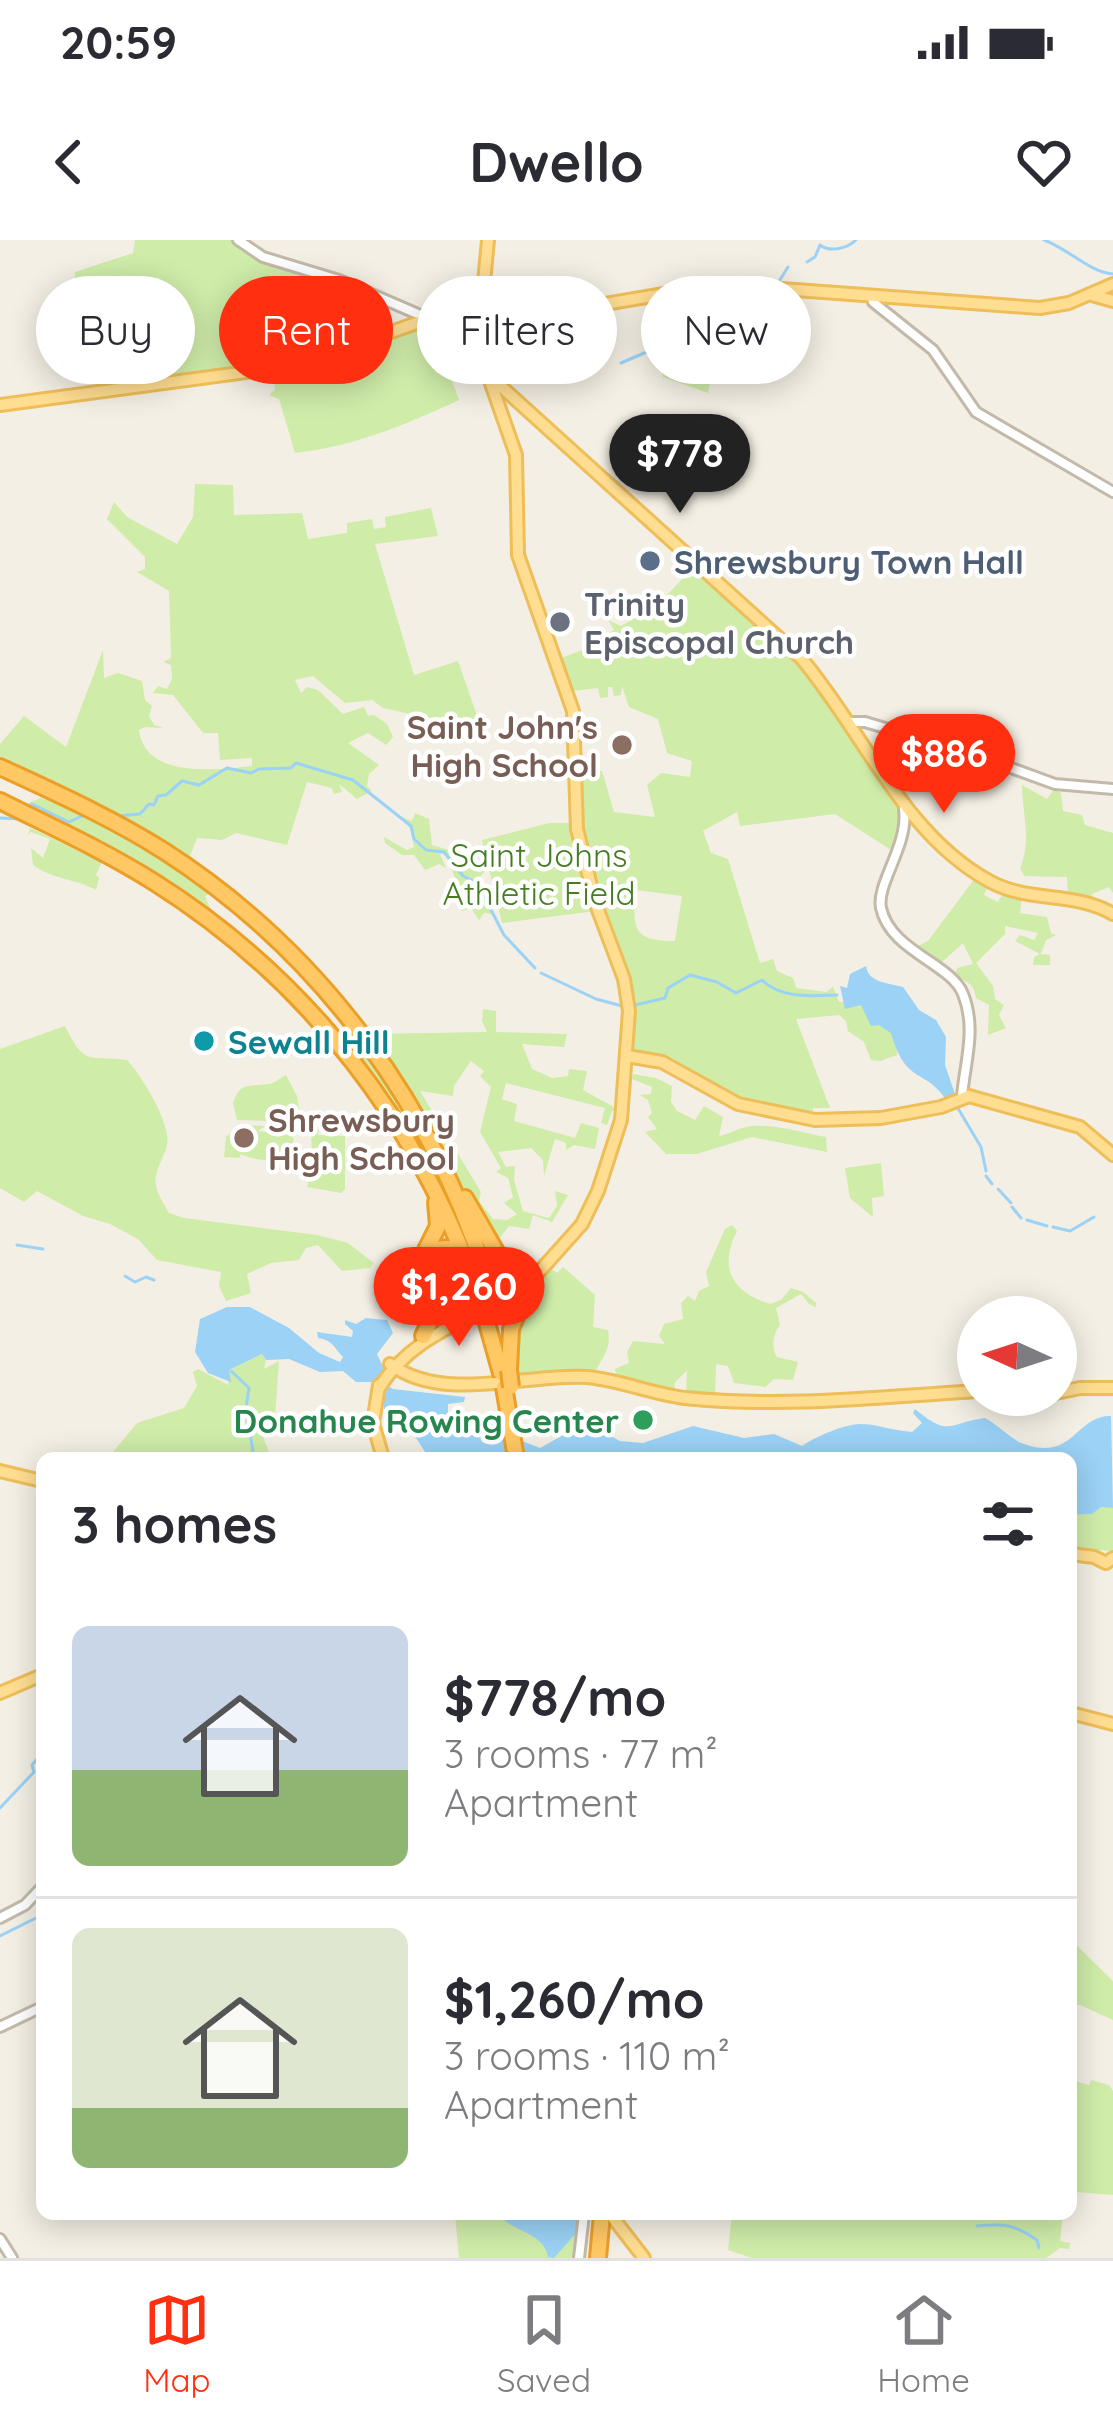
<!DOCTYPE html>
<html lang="en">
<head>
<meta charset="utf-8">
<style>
	body { margin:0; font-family:Quicksand,sans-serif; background:#f2f2f3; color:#2b2b33; height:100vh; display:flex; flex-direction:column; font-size:45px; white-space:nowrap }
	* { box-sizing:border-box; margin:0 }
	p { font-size:39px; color:#7c7c81 }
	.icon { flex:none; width:66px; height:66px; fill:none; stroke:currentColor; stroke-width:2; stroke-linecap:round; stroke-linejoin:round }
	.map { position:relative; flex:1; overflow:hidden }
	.details { position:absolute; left:36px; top:1212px; width:1041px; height:768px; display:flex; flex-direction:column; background:#fff; border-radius:18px; box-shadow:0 6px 30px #0003 }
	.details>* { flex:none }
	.hud { position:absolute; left:36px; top:36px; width:1041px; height:108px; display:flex; gap:24px }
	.needle { width:78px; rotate:273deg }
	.buttons { position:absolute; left:957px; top:1056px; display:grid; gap:24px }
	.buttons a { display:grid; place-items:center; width:120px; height:120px; border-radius:50%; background:#fff; box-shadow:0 6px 30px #0003; font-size:60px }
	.price { position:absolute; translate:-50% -102px; padding:0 27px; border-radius:42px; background:#ff2f10; color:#fff; font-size:39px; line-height:78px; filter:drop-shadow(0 3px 6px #0008) }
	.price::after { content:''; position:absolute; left:50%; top:72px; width:36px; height:27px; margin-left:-18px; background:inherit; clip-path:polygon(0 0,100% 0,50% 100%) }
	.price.current { background:#222; color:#fff }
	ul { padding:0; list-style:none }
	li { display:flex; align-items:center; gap:36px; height:300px; padding:0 36px }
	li+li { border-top:3px solid #e1e1e2 }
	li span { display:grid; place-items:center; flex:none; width:336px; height:240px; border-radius:18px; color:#555 }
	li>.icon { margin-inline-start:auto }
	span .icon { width:144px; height:144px; fill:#fffc; stroke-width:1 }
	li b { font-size:51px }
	h2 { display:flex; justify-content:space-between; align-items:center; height:144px; padding:0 36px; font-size:51px }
	.chip { padding:0 42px; border-radius:54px; background:#fff; box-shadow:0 6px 30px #0003; font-size:42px; line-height:108px }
	.chip.current { background:#ff2f10; color:#fff }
	.status { display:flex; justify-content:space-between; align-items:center; height:84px; padding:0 60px; background:#fff; direction:ltr }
	.status svg { height:33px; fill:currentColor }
	header { display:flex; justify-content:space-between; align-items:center; height:156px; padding:0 36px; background:#fff; font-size:54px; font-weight:700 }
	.menu { display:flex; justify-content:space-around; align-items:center; height:168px; border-top:3px solid #e1e1e2; background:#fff; font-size:33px; color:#7c7c81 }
	.menu a { display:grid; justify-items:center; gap:6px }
	.menu .current { color:#ff2f10 }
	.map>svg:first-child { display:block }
	.green { fill:#cfeca9; fill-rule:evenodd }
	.water { fill:#9bd2f6 }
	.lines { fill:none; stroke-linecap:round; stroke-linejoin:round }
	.stream { stroke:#9bd2f6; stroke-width:3 }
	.minor-casing { stroke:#c3b9a9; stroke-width:14 }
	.major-casing { stroke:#eebe58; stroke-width:16 }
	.highway-casing { stroke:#eb9f27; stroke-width:20 }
	.minor { stroke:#fff; stroke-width:8 }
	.major { stroke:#ffde92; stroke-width:10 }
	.highway { stroke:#ffc864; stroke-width:14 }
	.highway-bridge-casing { stroke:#eb9f27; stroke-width:20; stroke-linecap:butt }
	.highway-bridge { stroke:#ffc864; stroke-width:14 }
	.service-dot { fill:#5c6f8a; stroke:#fff; stroke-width:4.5 }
	.worship-dot { fill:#6b7280; stroke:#fff; stroke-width:4.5 }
	.education-dot { fill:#8d6e63; stroke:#fff; stroke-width:4.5 }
	.culture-dot { fill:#0f9aa8; stroke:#fff; stroke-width:4.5 }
	.leisure-dot { fill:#2e9e5b; stroke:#fff; stroke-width:4.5 }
	.labels { text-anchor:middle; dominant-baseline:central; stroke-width:9; stroke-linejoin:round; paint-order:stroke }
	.service-label { font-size:33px; font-weight:bold; fill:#4e5e75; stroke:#fff; text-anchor:start }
	.worship-label { font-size:33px; font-weight:bold; fill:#5b616d; stroke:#fff; text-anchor:start }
	.education-label { font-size:33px; font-weight:bold; fill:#785e54; stroke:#fff; text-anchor:end }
	.park-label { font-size:33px; fill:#467d22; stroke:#fff }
	.culture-label { font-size:33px; font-weight:bold; fill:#0d838f; stroke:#fff; text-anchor:start }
	.leisure-label { font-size:33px; font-weight:bold; fill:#27864d; stroke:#fff; text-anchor:end }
</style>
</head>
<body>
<div class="status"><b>20:59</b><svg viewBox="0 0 49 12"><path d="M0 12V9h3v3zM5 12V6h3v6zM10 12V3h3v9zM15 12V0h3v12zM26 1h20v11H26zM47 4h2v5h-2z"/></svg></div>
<header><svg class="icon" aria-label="back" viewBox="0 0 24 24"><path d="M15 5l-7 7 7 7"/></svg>Dwello<svg class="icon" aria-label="heart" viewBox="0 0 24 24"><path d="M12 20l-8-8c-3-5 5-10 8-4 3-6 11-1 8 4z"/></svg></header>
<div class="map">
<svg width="1113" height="2018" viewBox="0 0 1113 2018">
	<rect width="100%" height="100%" fill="#f4efe4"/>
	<g class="green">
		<path d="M135,0h103l20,14 79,25 -16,46 7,30 90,-33 18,51 12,-4 11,31c-54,25 -104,46 -164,53l-16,-54 -10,-4 6,-6 -1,-10 10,-3 -12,-6 -104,13 -11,-28 -50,11c-2,-18 -12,-33 -30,-38l8,-23 -11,-16 1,-17 58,-19z"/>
		<polygon points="657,105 716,117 708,153 663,137"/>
		<path d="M195,244l38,1 1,30 68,-2 6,26 39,-6v-10l25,-4 2,10 12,-2 -1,-10 46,-9 7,28 -63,8 39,131 44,-14 24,69 -99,-22 -11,-8 -27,3 -32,-27 -18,4 6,13 6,-6 11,3 25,24 21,-7 4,9 6,-1 13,9 6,13 -7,8 -18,-12 -20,10 31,22 -10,9 -2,12 5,5 -15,8 -18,-15 3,8 -8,2 -2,-6 -25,-6 -20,63 -51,-12 -14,7 -25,-2 -8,21 -109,-64 -80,-39v-12l24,-28 42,31 37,-97 1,28 14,-5 24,8 3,19 7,6 -3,10 5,9 10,3 -19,-1 -6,3c6,49 78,40 113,36v-8l-32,2 -2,-27h-15l-30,-38 -20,-2 5,-7 9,3 5,-10 -1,-14 -8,-3 8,-4 -2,-67 -32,-19 8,-3v-12l-38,-38 7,-17 13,15 50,27 16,-27z"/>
		<path d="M697,324l110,106 94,120c10,23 6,42 -2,65l-64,-41 -95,12 -3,-14 -34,19 8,22 17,6 32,104 13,-4 4,12 16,7 3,10 30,4 7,-5 6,15h24l32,11 2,42 -17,6 -9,-1 -7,-18 -16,-11 -2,-10 -7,-6 -43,4 34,89h-17l-1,10 -54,-11 -128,-55 2,-29 -53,-203 -12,-141 -6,-21 19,-7 34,-21 -6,-10 13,6 18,-11 -3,-16 15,8 7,-5v-8l8,2zM622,446l7,21 29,12 9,34 25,8 -2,16 -29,-4 -14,12 8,32 -41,-5 -12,-41h-25l2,-34 -6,-46 25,-3 2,10 8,-1v-10h4l2,9 7,-1zM636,650l46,6 -7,45c-42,0 -43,-12 -39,-51z"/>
		<path d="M1022,545l25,14 7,-10 7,4 2,18 19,4 3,10 28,8v60l-4,-6 -17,7 1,7 -25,-6 -1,-18 -43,-1 -4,-8c12,-28 2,-56 2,-83z"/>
		<path d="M41,558c60,19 115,53 166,91l3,5 -5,2 5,12 -53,-32 -11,-10 -114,-55 -4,-8z"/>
		<path d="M415,573l14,6 3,26 17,5 32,-2 -15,12 8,11 6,-5 6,4 -12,14 18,30 -8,-1 -5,7 -8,-12 -9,3 -10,-15 6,-13c-7,-10 -6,-20 -14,-31l-4,2 6,14 -7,-4 -14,6 -11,-15h-12l-17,-12 -1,-6 23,13 7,-3 -4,-19 -11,-12 13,5z"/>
		<polygon points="549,583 574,583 595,671 502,683 482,600"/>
		<path d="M30,588l72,34 -6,13 3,3 -3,12c-19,-11 -42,-10 -63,-25l-2,-17 12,10 7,-19 -19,-7 -3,3z"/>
		<path d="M976,637l13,7 -5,11 14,7 6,-11 18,5 -2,17 27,4 4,16 5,2 -10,5 -5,14 9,1v10h-17l1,-8 6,-3 -25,-13 5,-6 14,5 4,-7 -33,-7v8l-29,29 17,23 2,13 9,6 -5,10 7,13 -18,7 1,-30 -13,-7c-2,-18 -13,-15 -20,-24l1,-6 16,-4 -10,-21 -22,20 2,6 -29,-21 14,-7z"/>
		<path d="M483,769l13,2v21l71,2 -3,13 -42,-3 10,25 20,9 16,-2 1,-7 18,2 -4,19 36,20 -7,1 -5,14 -6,-2 4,-15 -99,-25 -4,16 15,5 -3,17 61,17 6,-15 18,5 -4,21 -21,-4 -8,5v-7l-11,-4 -11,37 -1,-16 -12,-12 -33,4 8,15 9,-1 -1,14 9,31 26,7 8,-12 -2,-15 13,4 -16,27 -19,-7 -4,14 -20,-3 -10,13 13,28 23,2 -6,5 -23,-6 -136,-234 117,-2 -5,-11zM471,821l13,10 -4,5 11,11 -11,45 21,36 -5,4 12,6 5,19 -9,6 13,11 -10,6 -14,-1 -14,-18 2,-9 -61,-101 33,5 1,-10z"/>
		<path d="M65,786c20,41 23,29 62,34 14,15 48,68 39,89 -13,32 -16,32 3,64l15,5 133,17 31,8 26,20 -4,5 -28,3 -24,-26 -12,3 -7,12 -28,3 -24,11 4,19 -25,8 -7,-15 2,-14 -64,-12 -19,-21 -28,-15 -27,-8 -46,-25 -13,11 -24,-14v-139z"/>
		<polygon points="355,790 416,882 483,1034 485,1061 458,994 335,795"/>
		<path d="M633,834l23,4 16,8 -1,16 6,9 18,9 9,-14 19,11 -4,19c7,-1 18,-7 27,-9 24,-5 57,6 80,10l1,15 -75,-15 -55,17h-31l-21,-22 12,-3 -9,-12 4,-4 -4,-13 -8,-5 11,-1 1,-7 -20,-8z"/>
		<path d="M286,835l11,21 4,26 -64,-2 -4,-17c7,-22 17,-16 36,-19 6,-1 11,-6 17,-9z"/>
		<polygon points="311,884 319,885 318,895 345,896 345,949 341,953 307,947 312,925"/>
		<path d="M241,885l24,1 -7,5 35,4 1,18c-11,11 -40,8 -53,1l-2,4 -15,-1 2,-20z"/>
		<polygon points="881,923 884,956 872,958 873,977 850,958 845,928"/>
		<path d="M732,985l5,6c-18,36 -7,60 33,73l11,-4 10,-12 12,4 13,11v4l-7,-3 -8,-10 -25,14 4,17c-7,8 -9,23 -3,32l21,5 -5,18 -19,-1 -9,8 -31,-4 -6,-17 -12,-2 -1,32h-29l1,-25 -12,11 -1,9 -57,-11 -2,-11 14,-6 -2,-11 6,-11 32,3 -6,-8 5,-12 19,-5 -2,-16 7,-7 7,5 4,-10 10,-5 -3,-14 19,-43z"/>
		<polygon points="439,1008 458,1017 476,1065 464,1072 437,1070 422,1038"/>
		<path d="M549,1027l8,6 6,-6 32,28 -2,32 15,3c4,22 -7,27 -14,45l-80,2c-2,-47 5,-74 35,-110z"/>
		<polygon points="262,1114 266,1120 264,1129 279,1121 275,1177 284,1188 261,1191 271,1218 108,1218 137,1183 184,1168 197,1146 193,1132 198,1129 228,1145 229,1130"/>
		<polygon points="1100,1267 1113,1268 1113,1311 1071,1308 1071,1275 1092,1274"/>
		<polygon points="1071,1700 1113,1741 1113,1780 1080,1765 1071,1765"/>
		<polygon points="1091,1840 1109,1845 1113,1851 1113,1955 1075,1952 1071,1964 1071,1846 1075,1841 1089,1845"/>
		<polygon points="455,1974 583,1974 577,2018 459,2018"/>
		<polygon points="732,1974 1063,1974 1060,2001 1070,2003 1069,2009 1060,2008 1046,2018 752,2018 728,2010"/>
	</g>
	<g class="water">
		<path d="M866,726c2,17 23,17 37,21l16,23 17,10 10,17 -1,28 11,32 -9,4c-22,-34 -41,-15 -56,-68l-12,-8 -8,1 -10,-21 -16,4 -5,-23 7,2 3,-14z"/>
		<path d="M227,1067h23l39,21 30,25 21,9 3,-5c-9,-9 -10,-17 -25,-19l-1,-6 35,5 1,-6 -8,-7v-4l11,4 10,-6 21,2 6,13 -16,21 7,15 -5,12 14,8 72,8 -1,5 -16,2v9l44,10 17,13 31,12 34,-19 22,-1 24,13 23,2 50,-17 51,12 30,-4 28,12c15,-10 40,-21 58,-22 17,0 34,7 52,8l10,-9 -9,-10 2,-4c35,29 32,14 70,9 15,8 25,21 39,26 49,18 52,-29 87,-28l2,92 -12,-1 -9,7 -21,1v-57h-642l-24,-37 -21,-6v-25l-9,-8h-19l-13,-11 -23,1 -31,-13 -23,1 -4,-6 -33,16 2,12 -23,-9 -13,-21 5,-33z"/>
		<path d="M498,1974h82l-3,18 -23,26 -6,-1c-4,-25 -37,-25 -50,-43z"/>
	</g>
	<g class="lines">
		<g class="stream">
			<path d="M1044,0c23,8 45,32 69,34"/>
			<path d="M807,22l8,-5 5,-12c10,8 28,3 36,-5"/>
			<polyline points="778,43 788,27"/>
			<polyline points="661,99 669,96 695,109 740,121 761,57 766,54"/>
			<polyline points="621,123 649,111"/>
			<polyline points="29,568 32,564 69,582 84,575"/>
			<polyline points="116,576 140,574 149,564 154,565 158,556 166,555 182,541 199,545 227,528 251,533 259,529 291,528 296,523 353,540 411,586 414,599 426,610 444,612 463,636 477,643 504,695 535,728"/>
			<polyline points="0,578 22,579"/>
			<polyline points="541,733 596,759 622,766"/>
			<path d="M631,766l34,-8 3,-10 22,-13 27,7 19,11 26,-13c19,19 49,16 75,15"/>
			<polyline points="956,865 981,907 986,931"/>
			<polyline points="986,936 992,944"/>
			<polyline points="998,949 1011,963"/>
			<polyline points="1012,967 1021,978"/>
			<polyline points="1027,980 1047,986"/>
			<polyline points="1053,987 1070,991 1094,977"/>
			<polyline points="17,1005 43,1009"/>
			<polyline points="125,1036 135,1042 146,1037 154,1040"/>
			<polyline points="231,1131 249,1148 246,1168 254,1218"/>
			<polyline points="0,1568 34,1532 32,1525 42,1513"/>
			<polyline points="0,1696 42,1675"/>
			<path d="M977,1986c28,-3 38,-1 60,14l2,8"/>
		</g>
		<g class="minor-casing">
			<g id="minor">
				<polyline points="238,0 263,17 339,40 427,78"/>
				<polyline points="871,55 873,62 933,110 976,172 1113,252"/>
				<polyline points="850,482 865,482 973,514 1055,544 1113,549"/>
				<path d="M904,569c5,36 -28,75 -23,99 9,43 71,56 82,86 14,35 2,68 -1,102"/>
				<polyline points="0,1678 25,1665 42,1647"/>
				<polyline points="0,1787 42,1767"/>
				<polyline points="0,1999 12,2018"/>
				<polyline points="579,2018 584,1974"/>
			</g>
		</g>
		<g class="major-casing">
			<g id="major">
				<polyline points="488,0 480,85 487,132 516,215 518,315 573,471 577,589 595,662 624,739 629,771 621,880 598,951 582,984 531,1041"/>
				<polyline points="1092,55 1113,61"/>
				<path d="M494,140l307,278c62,73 102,176 188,223 39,22 85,10 124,33"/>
				<polyline points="0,165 299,125 422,81 480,85 670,53 782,49 1040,68 1069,63 1113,44"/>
				<polyline points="627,816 662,822 738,864 815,880 881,878 941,867 969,856 1080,887 1113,915"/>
				<path d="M390,1124c54,40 135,9 197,13 33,3 65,17 98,21 98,10 196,-1 293,-7"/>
				<polyline points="379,1145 373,1183 383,1218"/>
				<path d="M379,1148c34,-53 85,-65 137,-96"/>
				<polyline points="1056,1153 1080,1148 1113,1148"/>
				<polyline points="0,1231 42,1241"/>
				<polyline points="1071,1314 1094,1317 1106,1323 1113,1318"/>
				<polyline points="0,1453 42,1435"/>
				<polyline points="1071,1473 1113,1484"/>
				<polyline points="610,1974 644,2018"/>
			</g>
		</g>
		<g class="highway-casing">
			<g id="highway">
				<path d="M0,527c56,26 112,51 164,84 159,102 274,261 327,441"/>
				<path d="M0,561c52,26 105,50 154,81 154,97 268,244 325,416"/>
				<polyline points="465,958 509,1034 520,1037 535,1032"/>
				<polyline points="424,1014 438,986 436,962"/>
				<path d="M463,1023l-14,-15 -15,1c-29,27 -9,73 33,64"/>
				<polyline points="512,1055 514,1048"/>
				<polyline points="422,1058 429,1084 423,1096"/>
				<polyline points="485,1076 501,1133"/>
				<polyline points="509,1130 511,1089 531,1041"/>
				<polyline points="504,1147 516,1218"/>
				<polyline points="598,2018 602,1974"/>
			</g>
		</g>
		<use href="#minor" class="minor"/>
		<use href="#major" class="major"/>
		<use href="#highway" class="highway"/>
		<g class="highway-bridge-casing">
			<g id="highway-bridge">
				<polyline points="491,1052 496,1071"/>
				<polyline points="479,1058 485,1076"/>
				<polyline points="509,1130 511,1147"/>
			</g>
		</g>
		<use href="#highway-bridge" class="highway-bridge"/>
	</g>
	<circle class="service-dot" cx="650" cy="321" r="12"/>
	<circle class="worship-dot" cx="560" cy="382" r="12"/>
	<g class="education-dot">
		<circle cx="622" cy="505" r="12"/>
		<circle cx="244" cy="898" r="12"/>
	</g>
	<circle class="culture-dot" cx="204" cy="801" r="12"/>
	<circle class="leisure-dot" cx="643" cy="1180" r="12"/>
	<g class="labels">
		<g class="service-label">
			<text x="674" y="321">Shrewsbury Town Hall</text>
		</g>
		<g class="worship-label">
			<text x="584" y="363">Trinity<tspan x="584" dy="38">Episcopal Church</tspan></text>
		</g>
		<g class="education-label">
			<text x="598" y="486">Saint John's<tspan x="598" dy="38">High School</tspan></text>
			<text x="268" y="879" text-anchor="start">Shrewsbury<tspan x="268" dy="38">High School</tspan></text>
		</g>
		<g class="park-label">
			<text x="539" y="614">Saint Johns<tspan x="539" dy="38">Athletic Field</tspan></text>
		</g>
		<g class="culture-label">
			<text x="228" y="801">Sewall Hill</text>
		</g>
		<g class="leisure-label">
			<text x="619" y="1180">Donahue Rowing Center</text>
		</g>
	</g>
</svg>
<div class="buttons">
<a><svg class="needle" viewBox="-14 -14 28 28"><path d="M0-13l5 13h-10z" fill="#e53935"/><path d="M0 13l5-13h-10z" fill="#7c7c81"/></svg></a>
</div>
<b class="price current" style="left:680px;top:276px">$778</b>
<b class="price" style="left:944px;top:576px">$886</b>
<b class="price" style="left:459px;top:1109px">$1,260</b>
<div class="hud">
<a class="chip">Buy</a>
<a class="chip current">Rent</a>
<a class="chip">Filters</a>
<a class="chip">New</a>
</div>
<section class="details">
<h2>3 homes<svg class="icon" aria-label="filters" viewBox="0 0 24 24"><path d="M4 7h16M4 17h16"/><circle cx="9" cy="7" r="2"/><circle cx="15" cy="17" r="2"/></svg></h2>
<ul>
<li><span style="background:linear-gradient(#c9d6e8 60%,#8fb573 0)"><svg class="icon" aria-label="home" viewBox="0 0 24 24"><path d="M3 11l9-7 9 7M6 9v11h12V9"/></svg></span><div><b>$778/mo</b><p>3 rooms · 77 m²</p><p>Apartment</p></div></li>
<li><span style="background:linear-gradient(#dfe7d0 75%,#8fb573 0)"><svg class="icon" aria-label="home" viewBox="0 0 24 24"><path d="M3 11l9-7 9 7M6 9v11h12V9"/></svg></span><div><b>$1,260/mo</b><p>3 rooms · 110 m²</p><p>Apartment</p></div></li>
</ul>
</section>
</div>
<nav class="menu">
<a class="current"><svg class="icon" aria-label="map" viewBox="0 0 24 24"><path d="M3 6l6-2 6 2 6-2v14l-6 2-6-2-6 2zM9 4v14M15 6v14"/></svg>Map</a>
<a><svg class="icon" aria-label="saved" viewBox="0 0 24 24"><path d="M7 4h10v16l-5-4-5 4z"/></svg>Saved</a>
<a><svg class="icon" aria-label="home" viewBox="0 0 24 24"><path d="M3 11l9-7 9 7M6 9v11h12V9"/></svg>Home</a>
</nav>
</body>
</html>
